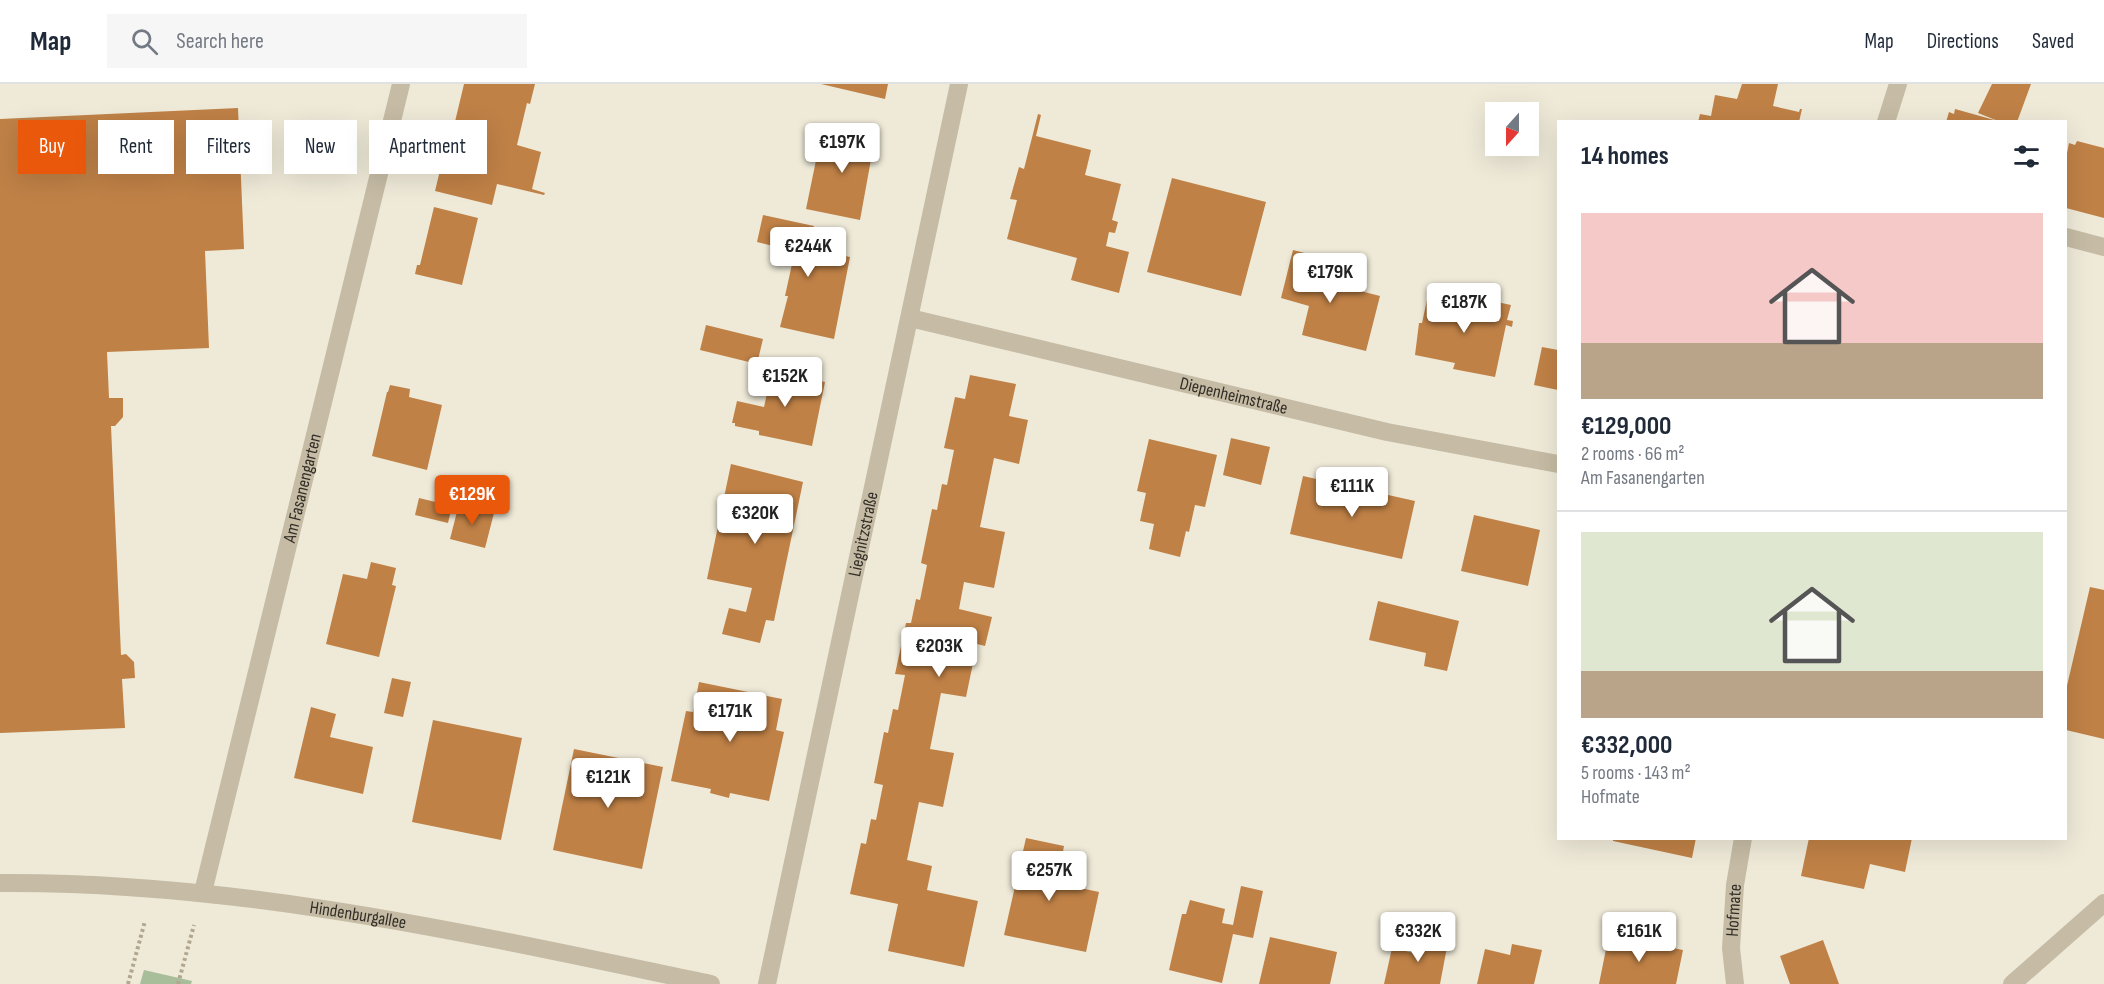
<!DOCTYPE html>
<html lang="en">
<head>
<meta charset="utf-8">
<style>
	body { margin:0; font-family:"Sofia Sans Condensed",sans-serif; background:#f6f6f7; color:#1f2937; height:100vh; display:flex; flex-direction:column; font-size:22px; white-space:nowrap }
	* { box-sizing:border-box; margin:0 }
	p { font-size:20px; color:#747a83 }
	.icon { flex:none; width:33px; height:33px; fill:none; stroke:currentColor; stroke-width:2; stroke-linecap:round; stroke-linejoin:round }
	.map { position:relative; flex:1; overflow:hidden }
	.details { position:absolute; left:1557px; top:36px; width:510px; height:720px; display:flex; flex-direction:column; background:#fff; border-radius:0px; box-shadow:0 6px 24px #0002 }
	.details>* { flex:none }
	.banner { position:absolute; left:18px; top:36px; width:570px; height:54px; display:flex; gap:12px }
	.needle { width:39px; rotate:201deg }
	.tools { position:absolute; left:1485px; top:18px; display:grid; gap:12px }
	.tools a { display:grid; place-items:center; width:54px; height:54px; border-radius:0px; background:#fff; box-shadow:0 6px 24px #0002; font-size:30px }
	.price { position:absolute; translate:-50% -51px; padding:0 14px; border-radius:6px; background:#fff; color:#222; font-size:20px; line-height:39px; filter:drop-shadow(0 2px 3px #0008) }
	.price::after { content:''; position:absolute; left:50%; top:36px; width:18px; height:14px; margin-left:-9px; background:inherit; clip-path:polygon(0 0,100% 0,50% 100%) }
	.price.current { background:#ea580c; color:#fff }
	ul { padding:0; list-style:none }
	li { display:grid; align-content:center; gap:12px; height:318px; padding:0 24px }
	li+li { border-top:2px solid #e0e1e3 }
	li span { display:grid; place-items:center; height:186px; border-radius:0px; color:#555 }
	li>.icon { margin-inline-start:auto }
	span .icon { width:108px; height:108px; fill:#fffc; stroke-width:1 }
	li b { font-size:26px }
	h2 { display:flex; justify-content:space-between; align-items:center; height:72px; padding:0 24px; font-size:26px }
	.chip { padding:0 21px; border-radius:0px; background:#fff; box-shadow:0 6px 24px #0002; font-size:21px; line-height:54px }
	.chip.current { background:#ea580c; color:#fff }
	header { display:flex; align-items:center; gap:36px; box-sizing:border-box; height:84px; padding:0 30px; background:#fff; border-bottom:2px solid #e0e1e3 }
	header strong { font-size:28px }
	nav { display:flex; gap:33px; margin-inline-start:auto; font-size:21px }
	.search { width:420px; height:54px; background:#f6f6f7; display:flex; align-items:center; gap:15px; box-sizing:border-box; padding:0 21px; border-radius:0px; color:#747a83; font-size:22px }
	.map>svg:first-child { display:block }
	.green { fill:#a8bd99 }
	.building { fill:#bf8146 }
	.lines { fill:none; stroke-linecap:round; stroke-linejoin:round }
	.path { stroke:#b2a68f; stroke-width:4; stroke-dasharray:3 3; stroke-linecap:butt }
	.minor { stroke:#c6bca5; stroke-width:18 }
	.labels { text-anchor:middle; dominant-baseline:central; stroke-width:4.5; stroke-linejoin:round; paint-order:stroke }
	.street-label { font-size:18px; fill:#322d26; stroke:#f7f3e4 }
</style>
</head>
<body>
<header>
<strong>Map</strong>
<div class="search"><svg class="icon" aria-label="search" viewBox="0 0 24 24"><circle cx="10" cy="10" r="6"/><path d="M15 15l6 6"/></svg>Search here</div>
<nav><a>Map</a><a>Directions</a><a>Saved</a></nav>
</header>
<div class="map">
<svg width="2104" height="900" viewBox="0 0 2104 900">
	<rect width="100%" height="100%" fill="#efead8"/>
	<polygon class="green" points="144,886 192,897 191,900 140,900"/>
	<g class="building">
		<polygon points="464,0 535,0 530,20 527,19 517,61 541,68 532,105 545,109 544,111 497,100 492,121 435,107 450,45 453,46"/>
		<polygon points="821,0 888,0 885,15"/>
		<polygon points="1742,0 1778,0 1773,22 1799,28 1800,25 1802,25 1799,38 1698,38 1700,30 1711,32 1715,11 1737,15"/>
		<polygon points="1992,0 2031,0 2017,38 1946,38 1949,28 1954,30 1955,25 1998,37 1978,29"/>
		<polygon points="238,24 244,165 205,167 209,264 107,268 109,314 123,314 123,333 115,342 111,342 121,571 126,570 134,578 135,594 122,595 125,644 0,649 0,35"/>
		<polygon points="1038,30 1041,31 1036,52 1091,66 1085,91 1121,100 1112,136 1118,138 1115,149 1109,148 1106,162 1129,168 1119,209 1071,196 1077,174 1007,155 1017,116 1010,115 1019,83 1024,85"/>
		<polygon points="851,43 876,48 860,136 806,125 821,52 848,57"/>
		<polygon points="2077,57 2104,64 2104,134 2066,124 2066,74 2069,59 2075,61"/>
		<polygon points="1172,94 1266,118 1241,212 1147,188"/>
		<polygon points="434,123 478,134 462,201 415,190 417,181 420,181"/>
		<polygon points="763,131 814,142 809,164 850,173 834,255 780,243 788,212 785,212 792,180 795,181 798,168 757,158"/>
		<polygon points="1293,166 1324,174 1320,191 1342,197 1341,202 1380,212 1366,267 1302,251 1309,222 1281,214"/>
		<polygon points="1458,213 1478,217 1478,214 1511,221 1507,236 1513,237 1512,243 1506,241 1495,293 1453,285 1455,279 1415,271 1419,239 1422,239 1427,216 1456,222"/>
		<polygon points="706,241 763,255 757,280 700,266"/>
		<polygon points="1542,263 1558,266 1558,306 1534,301"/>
		<polygon points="783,281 800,285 798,292 825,298 812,362 759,351 759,347 735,342 735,339 732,339 737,317 764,323 772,287 781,289"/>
		<polygon points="970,291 1016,300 1009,332 1028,336 1019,380 994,374 980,443 1005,448 994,504 964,498 959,525 992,533 985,562 977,560 966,613 941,609 930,665 954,669 943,723 919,718 907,776 932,782 927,806 978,817 964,883 888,867 898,820 850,810 861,759 866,760 871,735 876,736 883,701 874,699 884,648 888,649 893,625 898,626 905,591 895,590 906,539 911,539 916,515 920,516 927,481 921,479 932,425 937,426 942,400 947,401 954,366 944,364 955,313 965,315"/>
		<polygon points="390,301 410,305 409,313 442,321 427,386 372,372 387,308 388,308"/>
		<polygon points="1231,354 1270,363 1261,401 1223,391"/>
		<polygon points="1149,355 1217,371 1205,423 1195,421 1189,448 1186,447 1180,473 1149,465 1154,440 1140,437 1146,409 1137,407"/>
		<polygon points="731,380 803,398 774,537 766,536 760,559 722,550 729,524 746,528 752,504 707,495"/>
		<polygon points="1303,392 1415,417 1402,475 1290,450"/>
		<polygon points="419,414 452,422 448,439 415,431"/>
		<polygon points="459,420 494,429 485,464 450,455"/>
		<polygon points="1474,431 1540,446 1528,502 1461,487"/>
		<polygon points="371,478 396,484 392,501 396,502 379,573 326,560 343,490 367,495"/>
		<polygon points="2090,503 2104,506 2104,655 2066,646 2066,606"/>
		<polygon points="1378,517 1459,537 1447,587 1424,582 1426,569 1369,556"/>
		<polygon points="392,594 411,598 403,633 384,629"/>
		<polygon points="699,598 782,615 776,646 784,648 769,717 730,709 729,714 710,709 711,705 671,697 686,627 693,628"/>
		<polygon points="311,623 336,630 330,653 373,663 363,710 294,694"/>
		<polygon points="433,636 522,654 501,756 412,738"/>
		<polygon points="574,665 663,683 642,785 553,766"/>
		<polygon points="1026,754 1064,762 1057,799 1099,808 1086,868 1004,851"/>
		<polygon points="1613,754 1696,754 1692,774 1613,757"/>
		<polygon points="1809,754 1912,754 1905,788 1870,780 1864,805 1801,792"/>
		<polygon points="1241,802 1263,807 1253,854 1233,850 1222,899 1169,886 1182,830 1186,830 1190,816 1225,825 1222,839 1233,841"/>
		<polygon points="1609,850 1635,856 1634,858 1657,864 1658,861 1683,866 1676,900 1599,900"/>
		<polygon points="1418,851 1448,858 1440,900 1384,900 1392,864 1414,869"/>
		<polygon points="1270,853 1337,868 1330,900 1259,900"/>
		<polygon points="1823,856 1839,900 1790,900 1780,872"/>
		<polygon points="1512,860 1542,866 1534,900 1477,900 1485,865 1510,871"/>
	</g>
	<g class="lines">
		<g class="path">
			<polyline points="128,900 145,837"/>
			<polyline points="178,900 194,841"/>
		</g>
		<g class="minor">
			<polyline points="1886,38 1898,0"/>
			<polyline points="2066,153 2104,163"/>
			<path id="s1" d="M910,234l477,114 171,32"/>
			<path id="s2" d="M0,799c241,-2 476,52 711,101"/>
			<path id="s3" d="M203,808l198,-808"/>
			<path id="s4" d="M767,900l192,-900"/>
			<path id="s5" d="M1735,900l-4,-36 4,-63 8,-47"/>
			<polyline points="2012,900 2104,819"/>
		</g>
	</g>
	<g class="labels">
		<g class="street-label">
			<text stroke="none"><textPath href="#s1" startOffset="333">Diepenheimstraße</textPath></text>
			<text stroke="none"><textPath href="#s3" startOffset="416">Am Fasanengarten</textPath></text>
			<text stroke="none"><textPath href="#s4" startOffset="460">Liegnitzstraße</textPath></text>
			<text stroke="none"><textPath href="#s5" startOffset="74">Hofmate</textPath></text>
			<text stroke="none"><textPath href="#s2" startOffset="360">Hindenburgallee</textPath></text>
		</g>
	</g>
</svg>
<div class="tools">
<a><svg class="needle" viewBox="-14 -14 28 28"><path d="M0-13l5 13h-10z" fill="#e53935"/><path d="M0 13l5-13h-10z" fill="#747a83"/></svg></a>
</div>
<b class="price" style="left:842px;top:90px">€197K</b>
<b class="price" style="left:808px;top:194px">€244K</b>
<b class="price" style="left:1330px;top:220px">€179K</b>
<b class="price" style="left:1464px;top:250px">€187K</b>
<b class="price" style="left:785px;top:324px">€152K</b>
<b class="price" style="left:1352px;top:434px">€111K</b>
<b class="price current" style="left:472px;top:442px">€129K</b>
<b class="price" style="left:755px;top:461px">€320K</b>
<b class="price" style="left:939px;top:594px">€203K</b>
<b class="price" style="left:730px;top:659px">€171K</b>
<b class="price" style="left:608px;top:725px">€121K</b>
<b class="price" style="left:1049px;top:818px">€257K</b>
<b class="price" style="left:1418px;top:879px">€332K</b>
<b class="price" style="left:1639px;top:879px">€161K</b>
<div class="banner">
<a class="chip current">Buy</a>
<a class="chip">Rent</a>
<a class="chip">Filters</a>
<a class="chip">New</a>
<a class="chip">Apartment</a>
</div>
<section class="details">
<h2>14 homes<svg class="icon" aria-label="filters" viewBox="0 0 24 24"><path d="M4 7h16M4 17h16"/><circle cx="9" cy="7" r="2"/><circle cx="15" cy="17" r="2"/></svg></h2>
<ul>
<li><span style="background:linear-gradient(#f6c9c9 70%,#b9a48a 0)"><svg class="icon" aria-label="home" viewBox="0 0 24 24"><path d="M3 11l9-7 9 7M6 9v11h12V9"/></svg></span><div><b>€129,000</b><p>2 rooms · 66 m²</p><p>Am Fasanengarten</p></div></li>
<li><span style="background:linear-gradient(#dfe7d0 75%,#b9a48a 0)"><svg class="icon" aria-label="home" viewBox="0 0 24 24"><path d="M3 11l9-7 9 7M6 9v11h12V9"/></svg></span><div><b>€332,000</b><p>5 rooms · 143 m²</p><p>Hofmate</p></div></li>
</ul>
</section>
</div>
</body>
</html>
